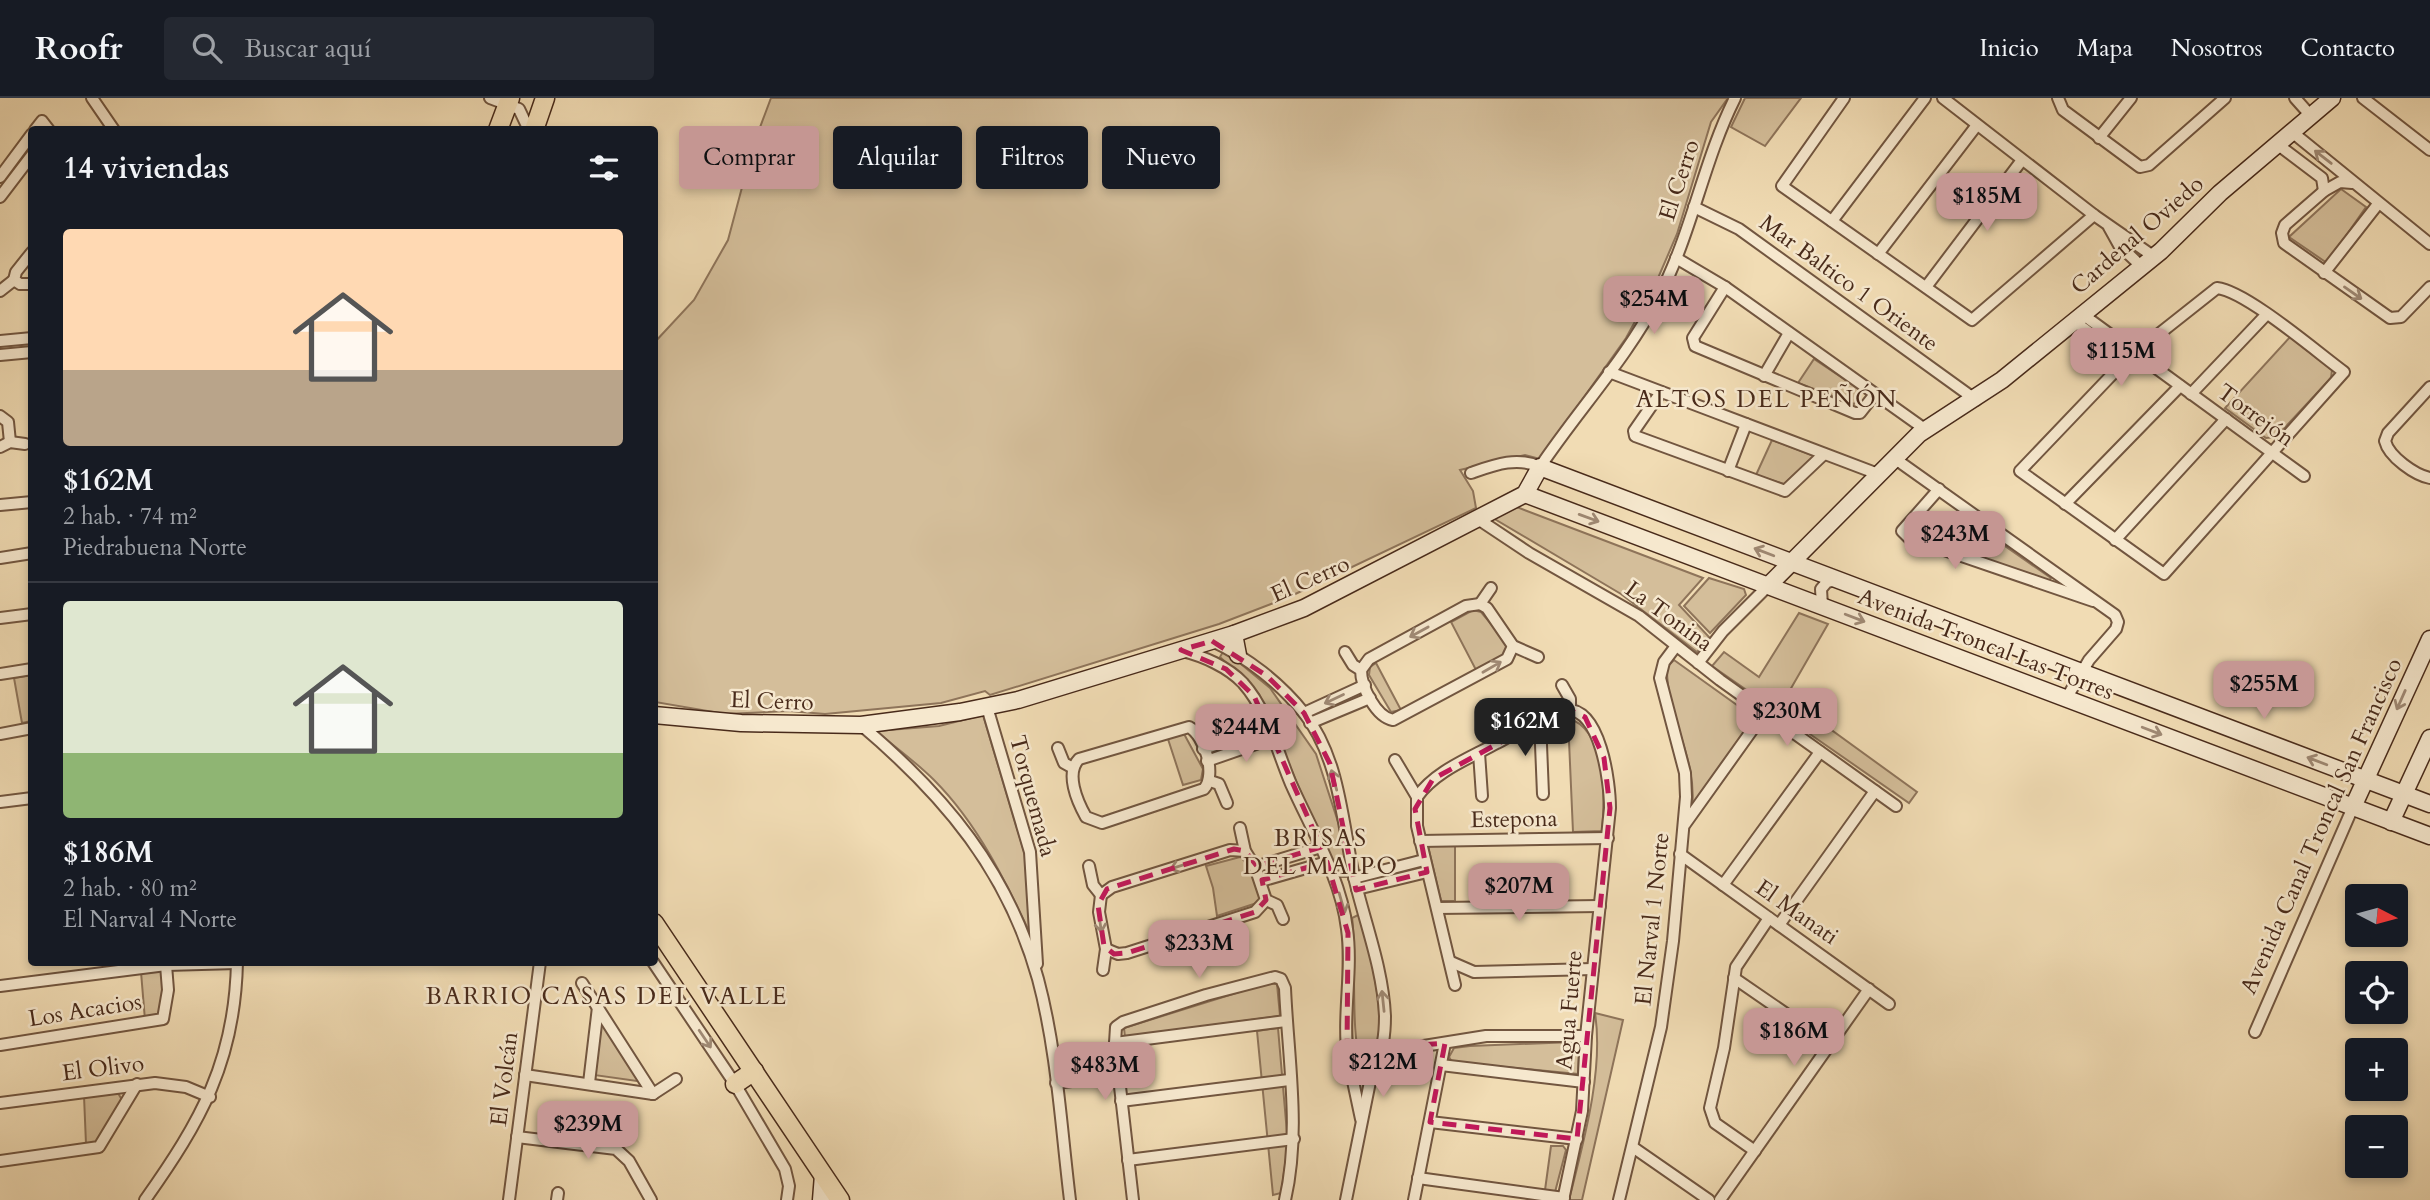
<!DOCTYPE html>
<html lang="es">
<head>
<meta charset="utf-8">
<style>
	body { margin:0; font-family:Cardo,serif; background:#242831; color:#f1f3f6; height:100vh; display:flex; flex-direction:column; font-size:26px; white-space:nowrap }
	* { box-sizing:border-box; margin:0 }
	p { font-size:23px; color:#9ea1a6 }
	.icon { flex:none; width:38px; height:38px; fill:none; stroke:currentColor; stroke-width:2; stroke-linecap:round; stroke-linejoin:round }
	.map { position:relative; flex:1; overflow:hidden }
	.sheet { position:absolute; left:28px; top:28px; width:630px; height:840px; display:flex; flex-direction:column; background:#171b24; border-radius:7px; box-shadow:0 4px 10px #0003 }
	.sheet>* { flex:none }
	.top-card { position:absolute; left:679px; top:28px; width:665px; height:63px; display:flex; gap:14px }
	.needle { width:46px; rotate:96deg }
	.buttons { position:absolute; left:2345px; top:786px; display:grid; gap:14px }
	.buttons a { display:grid; place-items:center; width:63px; height:63px; border-radius:7px; background:#171b24; box-shadow:0 4px 10px #0003; font-size:35px }
	.price { position:absolute; translate:-50% -60px; padding:0 16px; border-radius:14px; background:#c59692; color:#111; font-size:23px; line-height:46px; filter:drop-shadow(0 2px 4px #0008) }
	.price::after { content:''; position:absolute; left:50%; top:42px; width:21px; height:16px; margin-left:-10px; background:inherit; clip-path:polygon(0 0,100% 0,50% 100%) }
	.price.on { background:#222; color:#fff }
	ul { padding:0; list-style:none }
	li { display:grid; align-content:center; gap:14px; height:371px; padding:0 35px }
	li+li { border-top:2px solid #363941 }
	li span { display:grid; place-items:center; height:217px; border-radius:7px; color:#555 }
	li>.icon { margin-inline-start:auto }
	span .icon { width:126px; height:126px; fill:#fffc; stroke-width:1 }
	li b { font-size:30px }
	h2 { display:flex; justify-content:space-between; align-items:center; height:84px; padding:0 35px; font-size:30px }
	.chip { padding:0 24px; border-radius:7px; background:#171b24; box-shadow:0 4px 10px #0003; font-size:24px; line-height:63px }
	.chip.on { background:#c59692; color:#111 }
	header { display:flex; align-items:center; gap:42px; box-sizing:border-box; height:98px; padding:0 35px; background:#171b24; border-bottom:2px solid #363941 }
	header strong { font-size:33px }
	nav { display:flex; gap:38px; margin-inline-start:auto; font-size:24px }
	.search { width:490px; height:63px; background:#242831; display:flex; align-items:center; gap:18px; box-sizing:border-box; padding:0 24px; border-radius:7px; color:#9ea1a6; font-size:26px }
	.map>svg:first-child { display:block }
	.green { fill:#d4be9a; stroke:#8e745a; stroke-width:2 }
	.lines { fill:none; stroke-linecap:round; stroke-linejoin:round }
	.street-casing { stroke:#725640; stroke-width:14 }
	.secondary-casing { stroke:#482a1a; stroke-width:19 }
	.primary-casing { stroke:#482a1a; stroke-width:21 }
	.street { stroke:#f6e8ce; stroke-width:10 }
	.secondary { stroke:#f6e8ce; stroke-width:16 }
	.primary { stroke:#f1dcb4; stroke-width:18 }
	.oneway { stroke:#9f8974 }
	.marked { fill:none; stroke:#c2185b; stroke-width:5; stroke-dasharray:14 9; stroke-linejoin:round }
	.labels { text-anchor:middle; dominant-baseline:central; stroke-width:5; stroke-linejoin:round; paint-order:stroke }
	.street-label { font-size:23px; fill:#482a1a; stroke:#f6e8ce }
	.neighbourhood-label { font-size:24px; letter-spacing:2px; fill:#482a1a; stroke:#f6e8ce }
</style>
</head>
<body>
<header>
<strong>Roofr</strong>
<div class="search"><svg class="icon" aria-label="search" viewBox="0 0 24 24"><circle cx="10" cy="10" r="6"/><path d="M15 15l6 6"/></svg>Buscar aquí</div>
<nav><a>Inicio</a><a>Mapa</a><a>Nosotros</a><a>Contacto</a></nav>
</header>
<div class="map">
<svg width="2430" height="1102" viewBox="0 0 2430 1102">
	<rect width="100%" height="100%" fill="#f1dcb4"/>
	<filter id="stains"><feTurbulence type="fractalNoise" baseFrequency=".00286" numOctaves="4"/><feColorMatrix values="0 0 0 0 .2 0 0 0 0 .09 0 0 0 0 .02 0 0 0 .5 -.17"/></filter>
	<radialGradient id="worn" r=".72"><stop offset=".6" stop-color="#630" stop-opacity="0"/><stop offset="1" stop-color="#630" stop-opacity=".3"/></radialGradient>
	<g class="green">
		<polygon points="771,0 1728,0 1711,24 1677,136 1655,187 1626,240 1540,361 1525,357 1460,372 1473,393 1476,410 1289,499 1219,526 990,597 985,593 941,605 825,616 789,613 725,616 655,604 654,245 694,202 728,142 753,48"/>
		<polygon points="1745,0 1801,0 1765,48 1731,29"/>
		<polygon points="2341,91 2366,109 2327,165 2289,139"/>
		<polygon points="2290,239 2332,272 2331,280 2276,339 2266,340 2225,310"/>
		<polygon points="1814,261 1862,293 1854,306 1798,285"/>
		<polygon points="1772,342 1814,358 1784,386 1756,377"/>
		<polygon points="1514,408 1703,480 1679,507 1709,539 1697,554 1621,496 1493,420"/>
		<polygon points="1969,423 2051,480 2047,485 1950,449"/>
		<polygon points="1709,480 1744,491 1746,497 1710,535 1684,508"/>
		<polygon points="1473,512 1481,514 1508,546 1505,556 1476,572 1451,524"/>
		<polygon points="1799,515 1828,526 1786,599 1917,694 1909,705 1712,568 1724,554 1759,579"/>
		<polygon points="1224,552 1270,590 1316,656 1340,730 1349,771 1347,779 1337,779 1259,596 1220,559"/>
		<path d="M1674,562l81,58 -63,90c6,-49 -26,-92 -25,-141z"/>
		<polygon points="1376,565 1401,612 1391,614 1369,577 1370,569"/>
		<polygon points="31,577 31,623 22,625 14,580"/>
		<path d="M983,617l42,140 12,93c-28,-59 -56,-121 -103,-168 -18,-18 -39,-33 -58,-49l63,-5z"/>
		<path d="M1568,620c39,12 37,80 34,113l-29,1z"/>
		<polygon points="1183,634 1203,671 1201,682 1183,687 1167,638"/>
		<polygon points="1455,747 1455,803 1441,803 1428,748"/>
		<polygon points="1240,759 1244,760 1263,795 1263,803 1217,818 1213,790 1206,768"/>
		<path d="M1360,816c7,28 38,135 3,150 -14,-16 -6,-117 -11,-146z"/>
		<polygon points="165,872 161,916 145,922 141,874"/>
		<polygon points="1268,885 1277,886 1280,918 1125,939 1124,930"/>
		<path d="M1595,915l28,7 -41,180h-13c14,-56 35,-129 26,-187z"/>
		<polygon points="601,919 644,984 594,977"/>
		<polygon points="1278,930 1288,1047 1281,1095 1273,1097 1257,933"/>
		<polygon points="1574,944 1579,951 1578,976 1452,964 1449,959 1454,950 1470,948"/>
		<polygon points="118,995 122,1002 96,1045 86,1046 84,998"/>
		<polygon points="1551,1048 1563,1048 1566,1052 1555,1094 1545,1092"/>
	</g>
	<g class="lines">
		<g class="street-casing">
			<g id="street">
				<polyline points="92,0 114,32"/>
				<polyline points="490,0 519,11 529,32"/>
				<polyline points="1844,0 1782,88 1972,222 2094,117"/>
				<polyline points="1943,0 2094,117 2153,158"/>
				<polyline points="2058,0 2063,12 2140,69 2149,67 2225,0"/>
				<polyline points="2295,0 2311,18"/>
				<polyline points="2363,0 2430,52"/>
				<polyline points="35,32 42,23 49,32"/>
				<polyline points="2292,34 2430,146"/>
				<polyline points="2099,40 2131,0"/>
				<polyline points="2277,46 2322,80 2324,93"/>
				<polyline points="0,79 32,36"/>
				<polyline points="2352,85 2340,84 2324,93 2285,127 2282,135 2284,145 2390,220 2401,219 2430,189"/>
				<polyline points="0,99 32,57"/>
				<polyline points="1694,109 1739,131 1976,302"/>
				<polyline points="1832,123 1925,0"/>
				<polyline points="2109,129 2119,147 2141,168"/>
				<polyline points="32,154 16,174 14,182 20,186 32,186"/>
				<polyline points="1878,156 1977,27"/>
				<polyline points="1676,160 1725,189 1926,332"/>
				<polyline points="2324,175 2378,106"/>
				<polyline points="1725,189 1693,240 1695,248 1855,315 1860,315 1875,296"/>
				<polyline points="1926,189 2022,62"/>
				<path d="M2217,190c29,3 101,65 127,84l-180,202 -144,-103 106,-111z"/>
				<polyline points="0,193 14,182"/>
				<polyline points="2082,216 2304,378"/>
				<polyline points="2074,223 2126,262"/>
				<polyline points="0,243 32,240"/>
				<polyline points="0,257 32,254"/>
				<polyline points="1609,274 1878,376"/>
				<polyline points="1764,278 1789,235"/>
				<path d="M2430,289l-42,46 -3,8c4,16 30,34 45,37"/>
				<polyline points="1661,294 1634,333 1635,338 1785,393 1824,356"/>
				<polyline points="2191,296 2266,217"/>
				<polyline points="0,318 8,324 10,344"/>
				<polyline points="0,349 10,344 25,346"/>
				<polyline points="1894,360 2115,517 2118,524 2116,531 2089,562 2066,601"/>
				<polyline points="1728,373 1746,326"/>
				<path d="M1471,375c23,-8 46,-17 69,-6 39,-58 87,-109 119,-171 33,-63 44,-134 76,-198"/>
				<polyline points="1939,391 1902,433 1909,440 2093,503"/>
				<polyline points="2065,406 2180,288"/>
				<polyline points="0,407 32,404"/>
				<polyline points="1478,421 1529,455 1639,518 1720,582 1896,708"/>
				<polyline points="2115,442 2226,321"/>
				<polyline points="0,460 32,455"/>
				<polyline points="1480,506 1487,510 1513,548 1538,559"/>
				<polyline points="1480,506 1491,490"/>
				<polyline points="1822,508 1821,491 1827,484 1836,482"/>
				<polyline points="0,520 32,516"/>
				<path d="M1212,543c35,16 68,42 92,72 37,47 38,112 51,168 11,45 28,89 30,135 0,19 -2,36 -12,51l-27,133"/>
				<path d="M1182,553c21,5 46,16 61,32 25,28 34,68 48,101 21,47 50,94 56,145 6,42 -5,86 1,129l6,12 8,5 11,-8"/>
				<path d="M1345,554l8,13 8,5c0,17 15,47 32,50l114,-61 6,-13"/>
				<polyline points="1698,565 1723,533 1769,487"/>
				<polyline points="1361,572 1369,561 1466,508 1480,506"/>
				<polyline points="0,576 32,571"/>
				<polyline points="1562,587 1570,601 1570,612"/>
				<polyline points="987,609 1030,754 1037,866"/>
				<polyline points="1304,615 1365,587"/>
				<polyline points="1540,622 1543,696"/>
				<polyline points="1310,625 1370,600"/>
				<path d="M861,627c84,71 147,146 177,254 19,71 23,148 32,221"/>
				<path d="M1189,629c15,8 28,47 15,62l-102,34 -16,-6c-9,-16 -21,-44 -7,-58z"/>
				<polyline points="0,636 32,630"/>
				<polyline points="1058,650 1064,665 1073,670"/>
				<polyline points="1203,651 1269,630"/>
				<polyline points="1479,655 1482,698"/>
				<polyline points="1395,662 1417,699"/>
				<polyline points="1207,663 1273,640"/>
				<polyline points="1210,683 1219,686 1227,705"/>
				<polyline points="0,704 32,700"/>
				<polyline points="1685,726 1765,614"/>
				<polyline points="1240,730 1245,753 1255,769 1266,802"/>
				<polyline points="1420,743 1608,740"/>
				<polyline points="1680,756 1889,906"/>
				<polyline points="1089,768 1093,787 1101,797"/>
				<polyline points="1255,769 1321,749"/>
				<polyline points="1354,780 1424,762"/>
				<polyline points="1261,783 1327,764"/>
				<polyline points="1723,787 1820,654"/>
				<polyline points="1357,791 1427,774"/>
				<polyline points="1101,797 1112,789 1230,752 1245,753"/>
				<polyline points="1101,797 1099,814 1106,851 1103,872"/>
				<polyline points="1266,802 1277,807 1283,821"/>
				<polyline points="1437,810 1600,808"/>
				<polyline points="1779,827 1875,693"/>
				<polyline points="1106,851 1118,856 1127,855 1255,814 1266,802"/>
				<polyline points="653,864 735,986 785,1071 789,1088 787,1102"/>
				<polyline points="1451,864 1474,874 1593,871"/>
				<polyline points="1734,880 1830,946"/>
				<polyline points="582,885 653,996"/>
				<path d="M1455,887l-38,-159v-29c18,-26 53,-39 80,-54 20,-10 45,-30 67,-33 37,-5 46,74 46,98l-24,228 -4,75 -19,89"/>
				<polyline points="0,888 166,867 237,865"/>
				<polyline points="2255,934 2353,709"/>
				<polyline points="1115,945 1286,923"/>
				<polyline points="0,947 163,921 168,892 166,867"/>
				<polyline points="1382,950 1405,951 1486,938 1586,938"/>
				<polyline points="1441,967 1584,984"/>
				<polyline points="1350,969 1361,1021"/>
				<polyline points="525,977 653,996"/>
				<polyline points="589,985 598,909"/>
				<polyline points="1056,985 1118,977"/>
				<polyline points="653,996 676,981"/>
				<polyline points="1121,1003 1289,982"/>
				<polyline points="0,1005 155,985 186,989 210,999"/>
				<polyline points="1430,1024 1577,1041"/>
				<polyline points="517,1039 616,1051 629,1063 651,1102"/>
				<polyline points="1634,1050 1709,1102"/>
				<polyline points="1755,1053 1715,1025 1710,1010 1724,950 1736,869 1769,820"/>
				<polyline points="1128,1062 1294,1041"/>
				<polyline points="0,1063 99,1049 137,986"/>
				<polyline points="1418,1080 1564,1100"/>
				<path d="M145,1102c56,-79 90,-139 92,-238"/>
				<polyline points="509,1102 540,864"/>
				<polyline points="557,1102 558,1095"/>
				<path d="M1133,1102l-18,-157 1,-16 7,-5 83,-27 69,-18 6,2 4,9c3,70 16,143 0,212"/>
				<polyline points="1414,1102 1445,945"/>
				<polyline points="1619,1102 1661,929 1673,843 1686,699 1685,675 1660,580 1664,564 1676,548"/>
				<polyline points="1720,1102 1869,891"/>
			</g>
		</g>
		<g class="secondary-casing">
			<g id="secondary">
				<polyline points="1525,396 2430,738"/>
				<polyline points="1769,487 1919,336 2002,282 2161,153 2220,95 2332,0"/>
				<polyline points="1234,536 1238,557"/>
				<polyline points="654,617 741,625 861,627 960,614 1018,602 1234,536 1304,510 1525,396 1540,369 2430,706"/>
				<polyline points="2353,709 2430,541"/>
				<polyline points="2391,724 2430,640"/>
				<polyline points="821,1102 823,1077"/>
			</g>
		</g>
		<g class="primary-casing">
			<g id="primary">
				<polyline points="498,32 510,0"/>
				<polyline points="534,32 545,0"/>
				<polyline points="654,825 840,1102"/>
				<polyline points="735,986 754,973"/>
			</g>
		</g>
		<use href="#street" class="street"/>
		<use href="#secondary" class="secondary"/>
		<use href="#primary" class="primary"/>
	</g>
	<defs><path id="oneway-shaft" d="M-6 0H5M1.5-3L5.5 0L1.5 3" fill="none" stroke-width="1.6" stroke-linecap="round" stroke-linejoin="round" transform="scale(1.75)"/></defs>
	<g class="oneway">
		<use href="#oneway-shaft" transform="translate(2323 59) rotate(-142)"/>
		<use href="#oneway-shaft" transform="translate(2353 195) rotate(35)"/>
		<use href="#oneway-shaft" transform="translate(1589 420) rotate(20)"/>
		<use href="#oneway-shaft" transform="translate(1764 454) rotate(-159)"/>
		<use href="#oneway-shaft" transform="translate(1855 520) rotate(21)"/>
		<use href="#oneway-shaft" transform="translate(1419 534) rotate(151)"/>
		<use href="#oneway-shaft" transform="translate(1492 569) rotate(-30)"/>
		<use href="#oneway-shaft" transform="translate(1334 601) rotate(155)"/>
		<use href="#oneway-shaft" transform="translate(2401 602) rotate(114)"/>
		<use href="#oneway-shaft" transform="translate(2152 633) rotate(21)"/>
		<use href="#oneway-shaft" transform="translate(2317 663) rotate(-159)"/>
		<use href="#oneway-shaft" transform="translate(1334 682) rotate(-105)"/>
		<use href="#oneway-shaft" transform="translate(1180 768) rotate(162)"/>
		<use href="#oneway-shaft" transform="translate(1342 805) rotate(74)"/>
		<use href="#oneway-shaft" transform="translate(1100 824) rotate(82)"/>
		<use href="#oneway-shaft" transform="translate(1383 903) rotate(-96)"/>
		<use href="#oneway-shaft" transform="translate(705 941) rotate(56)"/>
	</g>
	<path class="marked" d="M1212,543l55,35 37,37 26,51 26,126 71,-18 -12,-63 18,-30 119,-65 18,-4 15,7 19,41 6,50 -33,331 -147,-17 15,-79 -63,5 -13,23 -15,-1 -7,-20 1,-117 -21,-71 -65,18 4,20 -11,12 -128,41 -13,1 -10,-8 -6,-41 9,-16 127,-40 11,2 12,15 64,-19 -67,-151 -28,-27 -45,-19z"/>
	<g class="labels">
		<g class="street-label">
			<text transform="translate(1679 82) rotate(-72)">El Cerro</text>
			<text transform="translate(2137 137) rotate(-41)">Cardenal Oviedo</text>
			<text transform="translate(1849 185) rotate(36)">Mar Baltico 1 Oriente</text>
			<text transform="translate(2256 317) rotate(36)">Torrejón</text>
			<text transform="translate(1310 481) rotate(-24)">El Cerro</text>
			<text transform="translate(1669 518) rotate(36)">La Tonina</text>
			<text transform="translate(1986 546) rotate(21)">Avenida Troncal Las Torres</text>
			<text transform="translate(772 603) rotate(2)">El Cerro</text>
			<text transform="translate(1033 698) rotate(75)">Torquemada</text>
			<text transform="translate(1514 721) rotate(-1)">Estepona</text>
			<text transform="translate(2321 728) rotate(-66)">Avenida Canal Troncal San Francisco</text>
			<text transform="translate(1797 814) rotate(35)">El Manati</text>
			<text transform="translate(1652 821) rotate(-84)">El Narval 1 Norte</text>
			<text transform="translate(85 912) rotate(-9)">Los Acacios</text>
			<text transform="translate(1569 912) rotate(-85)">Agua Fuerte</text>
			<text transform="translate(103 970) rotate(-7)">El Olivo</text>
			<text transform="translate(504 981) rotate(-83)">El Volcán</text>
		</g>
		<g class="neighbourhood-label">
			<text x="1767" y="301">ALTOS DEL PEÑÓN</text>
			<text x="1321" y="740">BRISAS<tspan x="1321" dy="28">DEL MAIPO</tspan></text>
			<text x="607" y="898">BARRIO CASAS DEL VALLE</text>
		</g>
	</g>
	<rect width="100%" height="100%" filter="url(#stains)"/>
	<rect width="100%" height="100%" fill="url(#worn)"/>
</svg>
<div class="buttons">
<a><svg class="needle" viewBox="-14 -14 28 28"><path d="M0-13l5 13h-10z" fill="#e53935"/><path d="M0 13l5-13h-10z" fill="#9ea1a6"/></svg></a>
<a><svg class="icon" aria-label="locate" viewBox="0 0 24 24"><circle cx="12" cy="12" r="6"/><path d="M12 2v4M12 18v4M2 12h4M18 12h4"/></svg></a>
<a>+</a>
<a>−</a>
</div>
<b class="price" style="left:1987px;top:135px">$185M</b>
<b class="price" style="left:1654px;top:238px">$254M</b>
<b class="price" style="left:2121px;top:290px">$115M</b>
<b class="price" style="left:1955px;top:473px">$243M</b>
<b class="price" style="left:2264px;top:623px">$255M</b>
<b class="price" style="left:1787px;top:650px">$230M</b>
<b class="price on" style="left:1525px;top:660px">$162M</b>
<b class="price" style="left:1246px;top:666px">$244M</b>
<b class="price" style="left:1519px;top:825px">$207M</b>
<b class="price" style="left:1199px;top:882px">$233M</b>
<b class="price" style="left:1794px;top:970px">$186M</b>
<b class="price" style="left:1383px;top:1001px">$212M</b>
<b class="price" style="left:1105px;top:1004px">$483M</b>
<b class="price" style="left:588px;top:1063px">$239M</b>
<div class="top-card">
<a class="chip on">Comprar</a>
<a class="chip">Alquilar</a>
<a class="chip">Filtros</a>
<a class="chip">Nuevo</a>
</div>
<section class="sheet">
<h2>14 viviendas<svg class="icon" aria-label="filters" viewBox="0 0 24 24"><path d="M4 7h16M4 17h16"/><circle cx="9" cy="7" r="2"/><circle cx="15" cy="17" r="2"/></svg></h2>
<ul>
<li><span style="background:linear-gradient(#ffd9b3 65%,#b9a48a 0)"><svg class="icon" aria-label="home" viewBox="0 0 24 24"><path d="M3 11l9-7 9 7M6 9v11h12V9"/></svg></span><div><b>$162M</b><p>2 hab. · 74 m²</p><p>Piedrabuena Norte</p></div></li>
<li><span style="background:linear-gradient(#dfe7d0 70%,#8fb573 0)"><svg class="icon" aria-label="home" viewBox="0 0 24 24"><path d="M3 11l9-7 9 7M6 9v11h12V9"/></svg></span><div><b>$186M</b><p>2 hab. · 80 m²</p><p>El Narval 4 Norte</p></div></li>
</ul>
</section>
</div>
</body>
</html>
